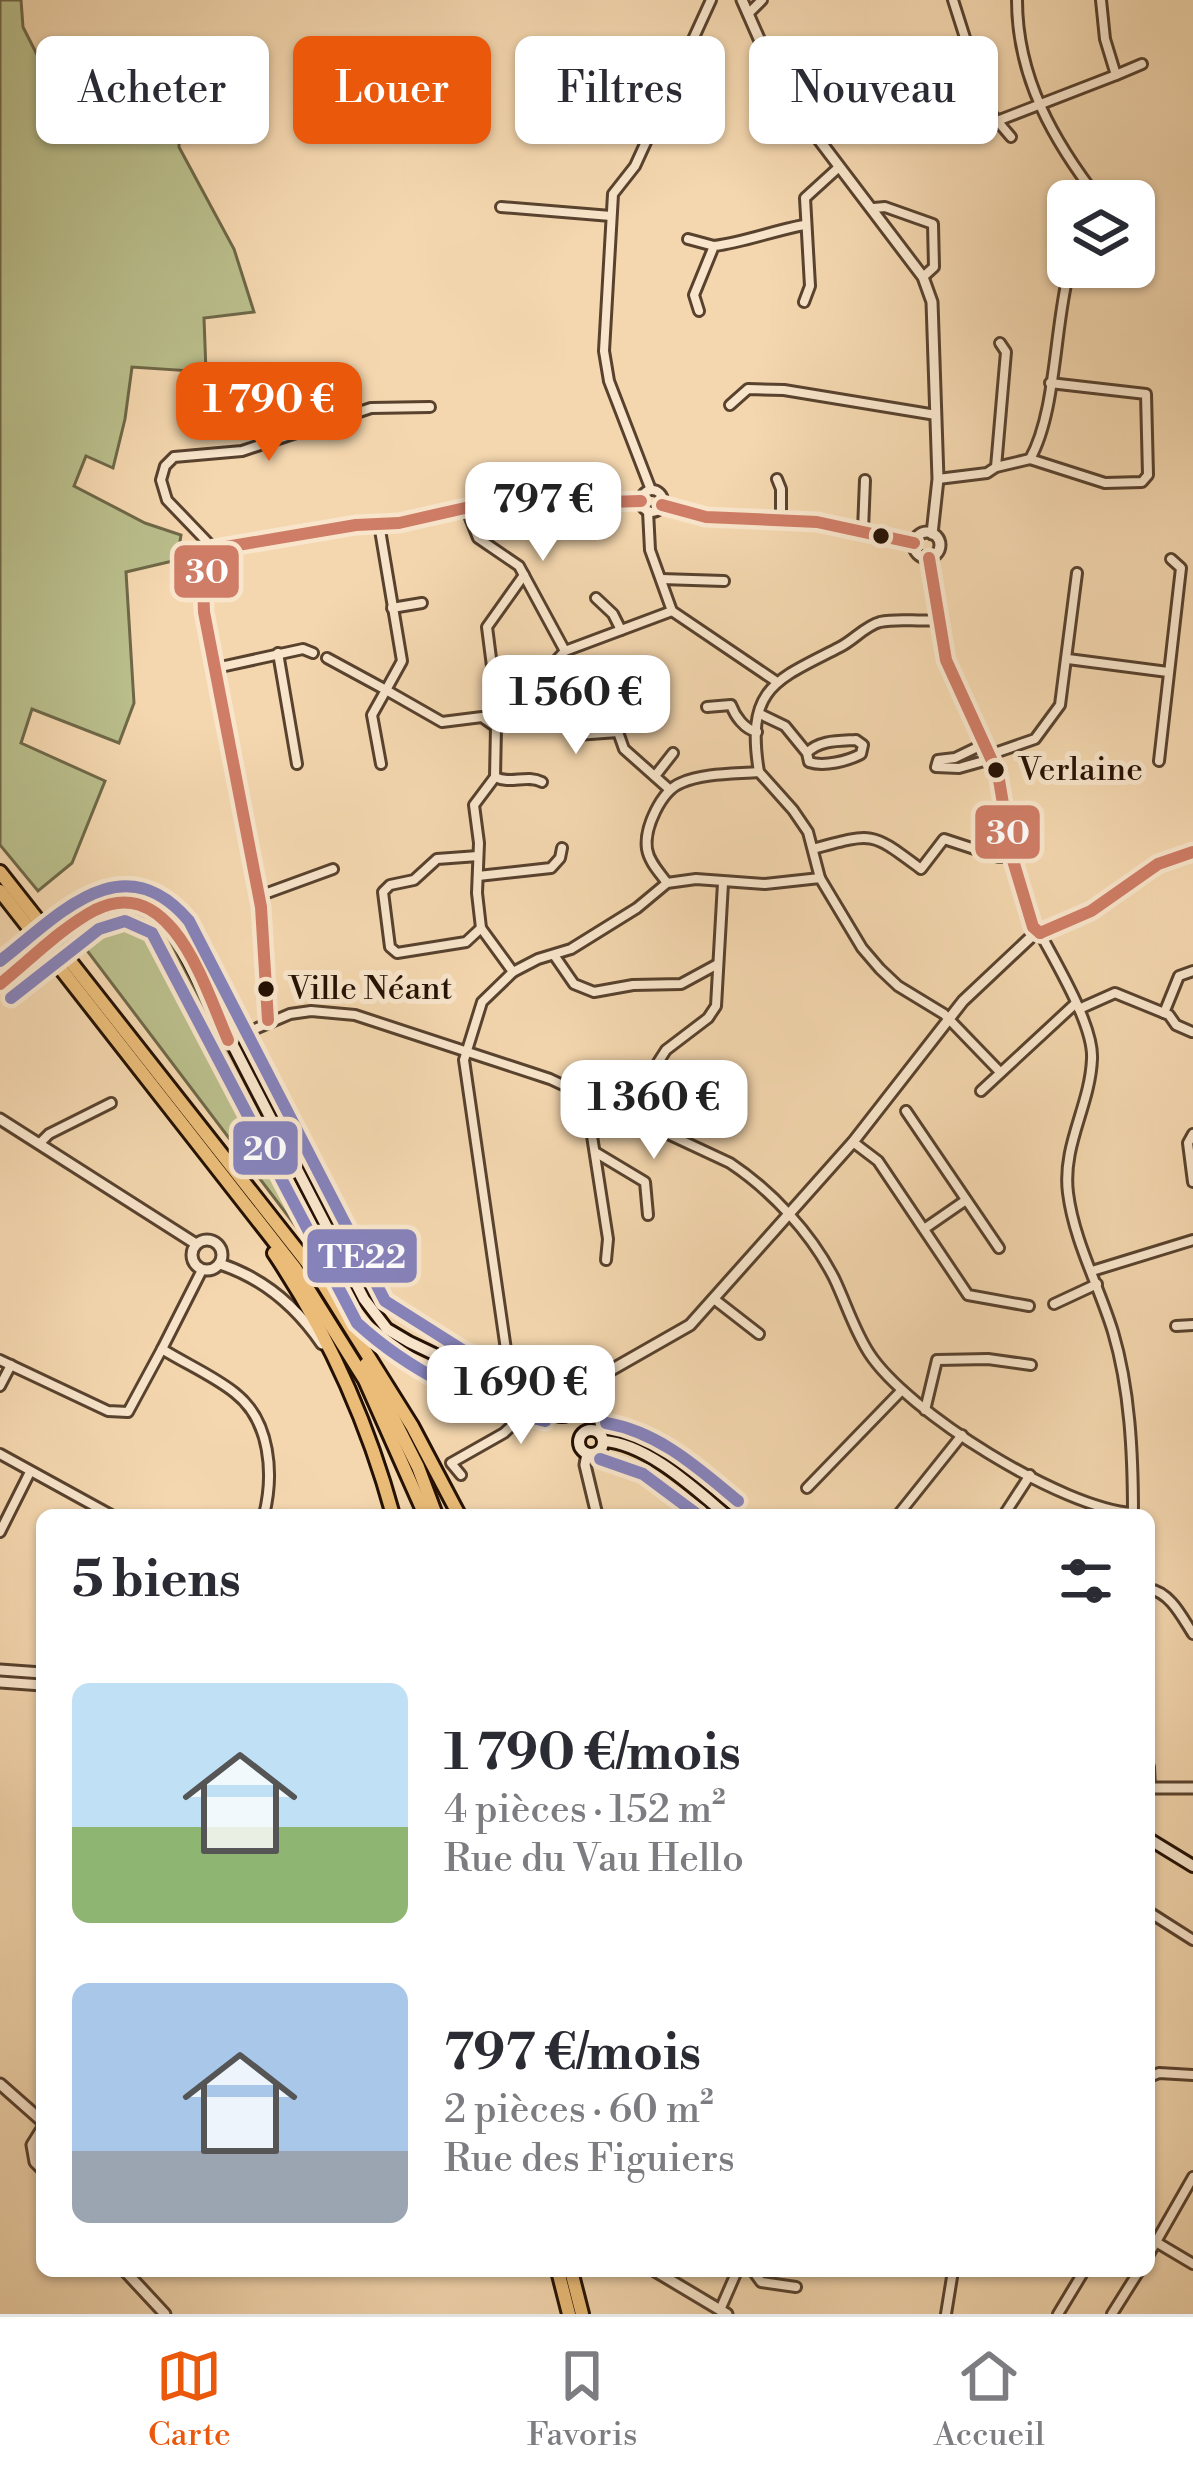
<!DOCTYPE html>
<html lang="fr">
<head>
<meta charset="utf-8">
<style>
	body { margin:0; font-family:"Libre Bodoni",serif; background:#f2f2f3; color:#2b2b33; height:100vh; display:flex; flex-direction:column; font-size:45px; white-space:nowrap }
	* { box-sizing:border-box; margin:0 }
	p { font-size:39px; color:#7c7c81 }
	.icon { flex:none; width:66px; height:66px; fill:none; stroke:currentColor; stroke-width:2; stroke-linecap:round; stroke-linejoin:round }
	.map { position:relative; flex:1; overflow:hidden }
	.details { position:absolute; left:36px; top:1509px; width:1119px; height:768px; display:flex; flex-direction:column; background:#fff; border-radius:18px; box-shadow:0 3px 9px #0004 }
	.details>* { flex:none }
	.hud { position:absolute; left:36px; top:36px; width:1122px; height:108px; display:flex; gap:24px }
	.fabs { position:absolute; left:1047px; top:180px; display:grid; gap:24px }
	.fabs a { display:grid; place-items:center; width:108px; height:108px; border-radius:18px; background:#fff; box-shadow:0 3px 9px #0004; font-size:60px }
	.price { position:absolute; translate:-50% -102px; padding:0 27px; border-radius:24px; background:#fff; color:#222; font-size:39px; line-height:78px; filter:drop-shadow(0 3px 6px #0008) }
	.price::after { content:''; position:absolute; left:50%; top:72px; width:36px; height:27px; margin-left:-18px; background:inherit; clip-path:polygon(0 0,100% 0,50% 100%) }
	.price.active { background:#ea580c; color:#fff }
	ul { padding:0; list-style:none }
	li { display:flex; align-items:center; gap:36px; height:300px; padding:0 36px }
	li span { display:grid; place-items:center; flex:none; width:336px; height:240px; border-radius:18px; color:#555 }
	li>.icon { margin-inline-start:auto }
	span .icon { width:144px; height:144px; fill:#fffc; stroke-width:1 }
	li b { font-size:51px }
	h2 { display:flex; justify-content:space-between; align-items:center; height:144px; padding:0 36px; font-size:51px }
	.chip { padding:0 42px; border-radius:18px; background:#fff; box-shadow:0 3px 9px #0004; font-size:42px; line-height:108px }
	.chip.active { background:#ea580c; color:#fff }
	.tab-bar { display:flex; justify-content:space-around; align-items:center; height:168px; border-top:3px solid #e1e1e2; background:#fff; font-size:33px; color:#7c7c81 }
	.tab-bar a { display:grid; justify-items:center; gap:6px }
	.tab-bar .active { color:#ea580c }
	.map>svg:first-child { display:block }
	.green { fill:#babf8c; stroke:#6f6848; stroke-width:3 }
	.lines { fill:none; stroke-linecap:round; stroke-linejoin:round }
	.minor-casing { stroke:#58422e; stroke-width:14 }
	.tertiary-casing { stroke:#58422e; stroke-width:15 }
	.secondary-casing { stroke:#241103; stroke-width:16 }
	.trunk-casing { stroke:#241103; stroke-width:18 }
	.minor { stroke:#f8e5cb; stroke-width:8 }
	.tertiary { stroke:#f8e5cb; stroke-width:9 }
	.secondary { stroke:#f8e5cb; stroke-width:10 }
	.trunk { stroke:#eabc78; stroke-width:12 }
	.secondary-bridge-casing { stroke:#241103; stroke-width:16; stroke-linecap:butt }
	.secondary-bridge { stroke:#f8e5cb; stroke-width:10 }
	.bus-1-casing { stroke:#f8e5cb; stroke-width:21 }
	.bus-2-casing { stroke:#f8e5cb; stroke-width:21 }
	.bus-3-casing { stroke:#f8e5cb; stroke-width:21 }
	.bus-1 { stroke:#cf7d66; stroke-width:12 }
	.bus-2 { stroke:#8784bc; stroke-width:12 }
	.bus-3 { stroke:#8683bb; stroke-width:12 }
	.bus-dot { fill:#241103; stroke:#f8e5cb; stroke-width:4.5 }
	.labels { text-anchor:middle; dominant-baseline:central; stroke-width:10; stroke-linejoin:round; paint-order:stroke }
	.bus-label { font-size:33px; fill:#241103; stroke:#f8e5cb; text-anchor:start }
	.line-badge { stroke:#f8e5cb; stroke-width:4.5 }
	.badge-label { font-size:33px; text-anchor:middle; font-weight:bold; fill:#fff }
</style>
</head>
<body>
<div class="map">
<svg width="1193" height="2314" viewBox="0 0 1193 2314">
	<rect width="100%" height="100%" fill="#f4d7af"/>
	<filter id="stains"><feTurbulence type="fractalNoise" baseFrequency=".00167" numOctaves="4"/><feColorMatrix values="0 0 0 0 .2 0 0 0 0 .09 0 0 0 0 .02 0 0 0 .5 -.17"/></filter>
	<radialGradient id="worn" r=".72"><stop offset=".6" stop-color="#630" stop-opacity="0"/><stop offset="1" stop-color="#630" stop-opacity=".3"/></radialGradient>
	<g class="green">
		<polygon points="0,0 21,0 23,27 61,102 213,57 232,103 179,113 179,147 234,249 254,312 204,318 206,372 132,367 125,419 113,468 86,456 74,486 145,523 181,535 177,560 126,572 134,703 119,743 32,709 21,743 105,781 72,863 38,891 0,845"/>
		<polygon points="131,912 152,919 170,940 338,1282 76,936 92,920"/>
	</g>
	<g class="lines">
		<g class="minor-casing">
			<g id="minor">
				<polyline points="953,0 988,110 1011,137"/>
				<path d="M1017,0c0,78 37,142 83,201"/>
				<polyline points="748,14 762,0"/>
				<polyline points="1116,75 1142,64"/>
				<polyline points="997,121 1116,75 1105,39 1101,0"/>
				<polyline points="501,207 611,216"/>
				<polyline points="874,208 885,207 933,224 934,267 923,277"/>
				<polyline points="688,239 714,246"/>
				<polyline points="804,302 810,286 805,198 839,167"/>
				<path d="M699,311l-5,-16 20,-49c31,-4 58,-15 90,-21"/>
				<polyline points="730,405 748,389 784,390 936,415"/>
				<polyline points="1030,459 1105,483 1142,482 1148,475 1146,394 1050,383"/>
				<path d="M996,467l34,-8c27,-48 24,-134 40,-192"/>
				<polyline points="777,479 781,489 781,518"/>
				<polyline points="938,479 987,473 996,467 1006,352 1000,343"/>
				<polyline points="651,490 609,381 604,351 613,194 635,166 711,0"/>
				<circle cx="652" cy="501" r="11"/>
				<polyline points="662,505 706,517 817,522 914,543"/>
				<polyline points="466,508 478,538 519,566 565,651"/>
				<polyline points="648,511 650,550 672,611 777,682"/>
				<polyline points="379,524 402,661 386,690 442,722 482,717 496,727"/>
				<polyline points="863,530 865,480"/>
				<polyline points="214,549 203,583 204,612 261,907 268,1020"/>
				<polyline points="214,549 356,525 399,523 474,506 641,501"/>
				<polyline points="214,549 167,500 161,480 165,466 174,457 242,451 371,408 430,407"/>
				<polyline points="661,579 724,581"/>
				<polyline points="596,598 613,614 621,630"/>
				<polyline points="204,599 221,547"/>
				<polyline points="392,608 422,603"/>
				<polyline points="278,653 297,764"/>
				<polyline points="327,658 386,690 372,715 381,764"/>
				<polyline points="1068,659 1168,672"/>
				<polyline points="216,668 303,649 313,653"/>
				<polyline points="548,671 562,713 576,735 618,732 624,749 669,789"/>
				<path d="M707,707l24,-2c4,11 13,24 26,27"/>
				<path d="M760,714l25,12 22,27c12,-13 32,-12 49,-13l7,5 -2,9c-13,7 -37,13 -52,8l-2,-9"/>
				<polyline points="499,721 487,627 524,575"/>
				<polyline points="984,744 955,758 938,760 936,767 959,768 991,759"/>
				<polyline points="989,755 1035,739 1060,705 1077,573"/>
				<polyline points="1159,761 1181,568 1171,559"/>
				<polyline points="655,776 673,753"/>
				<path d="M495,777c16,8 31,-3 47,5"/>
				<path d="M813,849c62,-17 58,-17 108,20l23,-30 55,18h13"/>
				<polyline points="478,856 437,859 414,880 390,885 383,892 390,947 397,953 466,942 481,928"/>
				<polyline points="478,876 551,868 560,858 562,848"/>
				<path d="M820,878l-12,-46 -15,-22 -34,-38c-14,-85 17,-92 81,-125 14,-7 25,-21 40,-25 18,-4 38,0 56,-2"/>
				<path d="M667,883c-7,-10 -18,-21 -20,-34 -3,-21 14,-58 34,-66 22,-10 54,-9 78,-11"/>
				<polyline points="259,896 333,869"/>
				<path d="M1040,933c16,30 54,93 52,126 -2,47 -30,86 -24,134 6,48 31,93 45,139 17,57 20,122 20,182"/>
				<polyline points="554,955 574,984 594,992 633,985 681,984 716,965"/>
				<polyline points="513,972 481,928 477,893 479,843 474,805 495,777 496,727 565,651 672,611"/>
				<polyline points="1079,1009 1115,993 1169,1015 1176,1025 1192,1032"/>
				<polyline points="1164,1013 1179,976 1193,971"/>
				<path d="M229,1040l61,-26 21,-3 44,4 195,64 180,84c42,28 81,70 104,115 12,25 20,52 35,75 38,59 194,156 264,160"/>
				<polyline points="981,1091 1076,1003"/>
				<polyline points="592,1098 588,1110 608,1239 606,1260"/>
				<polyline points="906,1111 999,1248"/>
				<polyline points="625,1114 666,1050 708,1018 716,1006 723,883"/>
				<polyline points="1193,1134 1188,1143 1193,1182"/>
				<polyline points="853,1142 878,1161 968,1295 1029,1306"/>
				<polyline points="40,1143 49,1134 111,1103"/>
				<polyline points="595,1152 645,1182 648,1215"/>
				<polyline points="924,1229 966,1200"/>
				<path d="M202,1270l-40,79c24,15 52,27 73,44 36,28 39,82 29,122"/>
				<polyline points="1092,1271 1193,1240"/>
				<polyline points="714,1299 759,1334"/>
				<polyline points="1054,1304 1097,1284"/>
				<polyline points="1176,1326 1193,1325"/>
				<polyline points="0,1360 108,1411 128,1412 162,1349"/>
				<polyline points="0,1386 11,1365"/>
				<polyline points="512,1391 464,1060 482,1002 513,972 538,959 571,949 637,908 667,883 696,879 765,884 820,878 862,948 880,969 898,986 944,1014 1000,1072"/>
				<polyline points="925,1410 937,1360 988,1359 1031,1365"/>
				<polyline points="0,1454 111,1515"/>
				<polyline points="461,1475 451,1463 504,1433 537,1402"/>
				<polyline points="807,1488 902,1390"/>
				<polyline points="898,1515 962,1435"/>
				<polyline points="1004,1515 1030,1475"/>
				<polyline points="0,1532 30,1472"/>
				<path d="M1149,1589c21,3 33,28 44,45"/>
				<polyline points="1149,1767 1150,1788"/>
				<polyline points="1149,1912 1193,1940"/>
				<polyline points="1149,2077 1159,2073 1193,2075"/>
				<polyline points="1156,2242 1193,2264"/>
				<polyline points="1149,2254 1193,2177"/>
				<polyline points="753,2271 761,2282 796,2287"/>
				<polyline points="720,2310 737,2271"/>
				<polyline points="946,2314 953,2271"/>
				<polyline points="1058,2314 1084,2271"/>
				<polyline points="1112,2314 1139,2271"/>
			</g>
		</g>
		<g class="tertiary-casing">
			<g id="tertiary">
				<polyline points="742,0 782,91 923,277 932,302 938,479 932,534"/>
				<circle cx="927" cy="545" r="13"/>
				<polyline points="929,558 946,660 998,774 1012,857 1033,927 1040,933"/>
				<polyline points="0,1119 196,1244"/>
				<circle cx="207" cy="1255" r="15"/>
				<path d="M220,1264c43,14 76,42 102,80"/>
				<polyline points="569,1394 690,1325 853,1142 963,1001 1032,936 1091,911 1158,864 1193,852"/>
				<polyline points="587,1453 585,1465 597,1515"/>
				<polyline points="0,1670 42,1673"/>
				<polyline points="0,1682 42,1685"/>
				<polyline points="1149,1788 1193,1788"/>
				<polyline points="0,2084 42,2121"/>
				<polyline points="42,2129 32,2145 35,2162 42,2169"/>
				<polyline points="125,2271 165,2314"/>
				<polyline points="655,2271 727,2314"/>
			</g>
		</g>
		<g class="secondary-casing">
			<g id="secondary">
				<path d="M90,913c35,-17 57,-12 83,16l191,370 23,30 22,13 111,53 29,9"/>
				<polyline points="0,984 30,961"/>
				<circle cx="562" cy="1404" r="12"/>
				<circle cx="591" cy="1442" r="12"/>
				<path d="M603,1441c43,2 91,47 123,74"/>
				<polyline points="1149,1839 1193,1866"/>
			</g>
		</g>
		<g class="trunk-casing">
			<g id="trunk">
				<polyline points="0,872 320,1279 412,1426 459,1515"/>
				<polyline points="0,891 295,1268 365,1380 425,1515"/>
				<path d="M274,1253c55,82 93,167 119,262"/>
				<polyline points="366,1364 418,1467 436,1515"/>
				<polyline points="558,2271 569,2314"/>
				<polyline points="571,2271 582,2314"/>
			</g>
		</g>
		<use href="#minor" class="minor"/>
		<use href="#tertiary" class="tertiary"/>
		<use href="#secondary" class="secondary"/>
		<use href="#trunk" class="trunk"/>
		<g class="secondary-bridge-casing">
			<polyline id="secondary-bridge" points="30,961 90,913"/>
		</g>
		<use href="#secondary-bridge" class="secondary-bridge"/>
		<g class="bus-1-casing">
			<g id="bus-1">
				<polyline points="662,505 706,517 817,522 914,543"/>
				<polyline points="929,558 946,660 998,774 1012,857 1033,927 1040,933"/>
				<polyline points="1040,933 1091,911 1158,864 1193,852"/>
				<path d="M0,984c30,-24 61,-56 95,-74 77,-38 110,78 133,130"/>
				<polyline points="268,1020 261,907 204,612 203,583 214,549 356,525 399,523 474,506 641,501"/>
			</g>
		</g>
		<g class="bus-2-casing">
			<g id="bus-2">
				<path d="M11,998l88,-69 26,-8 27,12 205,390c51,47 121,82 188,98"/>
				<polyline points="600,1459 643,1474 698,1515"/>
			</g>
		</g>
		<g class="bus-3-casing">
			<g id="bus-3">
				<path d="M0,961c58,-45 122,-119 189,-40l196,380 79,50 50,23 39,13"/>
				<path d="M606,1423c53,9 92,45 132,78"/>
			</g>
		</g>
		<use href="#bus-1" class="bus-1"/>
		<use href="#bus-2" class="bus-2"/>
		<use href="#bus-3" class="bus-3"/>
	</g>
	<g class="bus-dot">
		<circle cx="881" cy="536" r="10"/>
		<circle cx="996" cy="770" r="10"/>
		<circle cx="266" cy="989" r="10"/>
	</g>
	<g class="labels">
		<g class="bus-label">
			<text x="1018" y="770">Verlaine</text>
			<text x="288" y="989">Ville Néant</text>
		</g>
	</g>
	<g class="line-badge">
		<rect x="172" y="543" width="69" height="57" rx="12" fill="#cf7d66"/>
		<rect x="973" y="803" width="69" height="58" rx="12" fill="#cf7d66"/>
		<rect x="231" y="1119" width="69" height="58" rx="12" fill="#8784bc"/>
		<rect x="305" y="1227" width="114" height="58" rx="12" fill="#8683bb"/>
	</g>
	<g class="badge-label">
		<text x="207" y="583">30</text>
		<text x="1008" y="844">30</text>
		<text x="265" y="1160">20</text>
		<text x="362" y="1268">TE22</text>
	</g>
	<rect width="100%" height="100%" filter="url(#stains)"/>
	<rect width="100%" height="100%" fill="url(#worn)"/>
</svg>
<div class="fabs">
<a><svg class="icon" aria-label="layers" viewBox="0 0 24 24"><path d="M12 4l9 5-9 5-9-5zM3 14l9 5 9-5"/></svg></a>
</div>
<b class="price active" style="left:269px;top:464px">1 790 €</b>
<b class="price" style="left:543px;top:564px">797 €</b>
<b class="price" style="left:576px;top:757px">1 560 €</b>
<b class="price" style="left:654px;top:1162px">1 360 €</b>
<b class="price" style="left:521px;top:1447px">1 690 €</b>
<div class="hud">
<a class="chip">Acheter</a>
<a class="chip active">Louer</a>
<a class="chip">Filtres</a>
<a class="chip">Nouveau</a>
</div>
<section class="details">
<h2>5 biens<svg class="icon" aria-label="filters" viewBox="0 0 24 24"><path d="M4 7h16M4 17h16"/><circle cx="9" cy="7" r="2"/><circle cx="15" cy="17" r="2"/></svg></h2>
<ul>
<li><span style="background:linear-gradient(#bfe0f5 60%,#8fb573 0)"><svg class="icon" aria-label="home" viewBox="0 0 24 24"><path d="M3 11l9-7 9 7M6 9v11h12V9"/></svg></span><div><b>1 790 €/mois</b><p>4 pièces · 152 m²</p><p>Rue du Vau Hello</p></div></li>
<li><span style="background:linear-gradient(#a9c7e8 70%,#9aa5b1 0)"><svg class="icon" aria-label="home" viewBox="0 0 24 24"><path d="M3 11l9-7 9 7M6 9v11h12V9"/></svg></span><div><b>797 €/mois</b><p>2 pièces · 60 m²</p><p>Rue des Figuiers</p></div></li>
</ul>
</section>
</div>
<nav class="tab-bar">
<a class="active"><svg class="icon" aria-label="map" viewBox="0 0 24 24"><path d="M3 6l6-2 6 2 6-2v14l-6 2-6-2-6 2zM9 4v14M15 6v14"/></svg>Carte</a>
<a><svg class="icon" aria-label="saved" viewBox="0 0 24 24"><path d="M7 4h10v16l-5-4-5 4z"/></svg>Favoris</a>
<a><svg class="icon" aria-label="home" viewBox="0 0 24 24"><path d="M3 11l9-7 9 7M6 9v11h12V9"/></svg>Accueil</a>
</nav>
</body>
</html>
